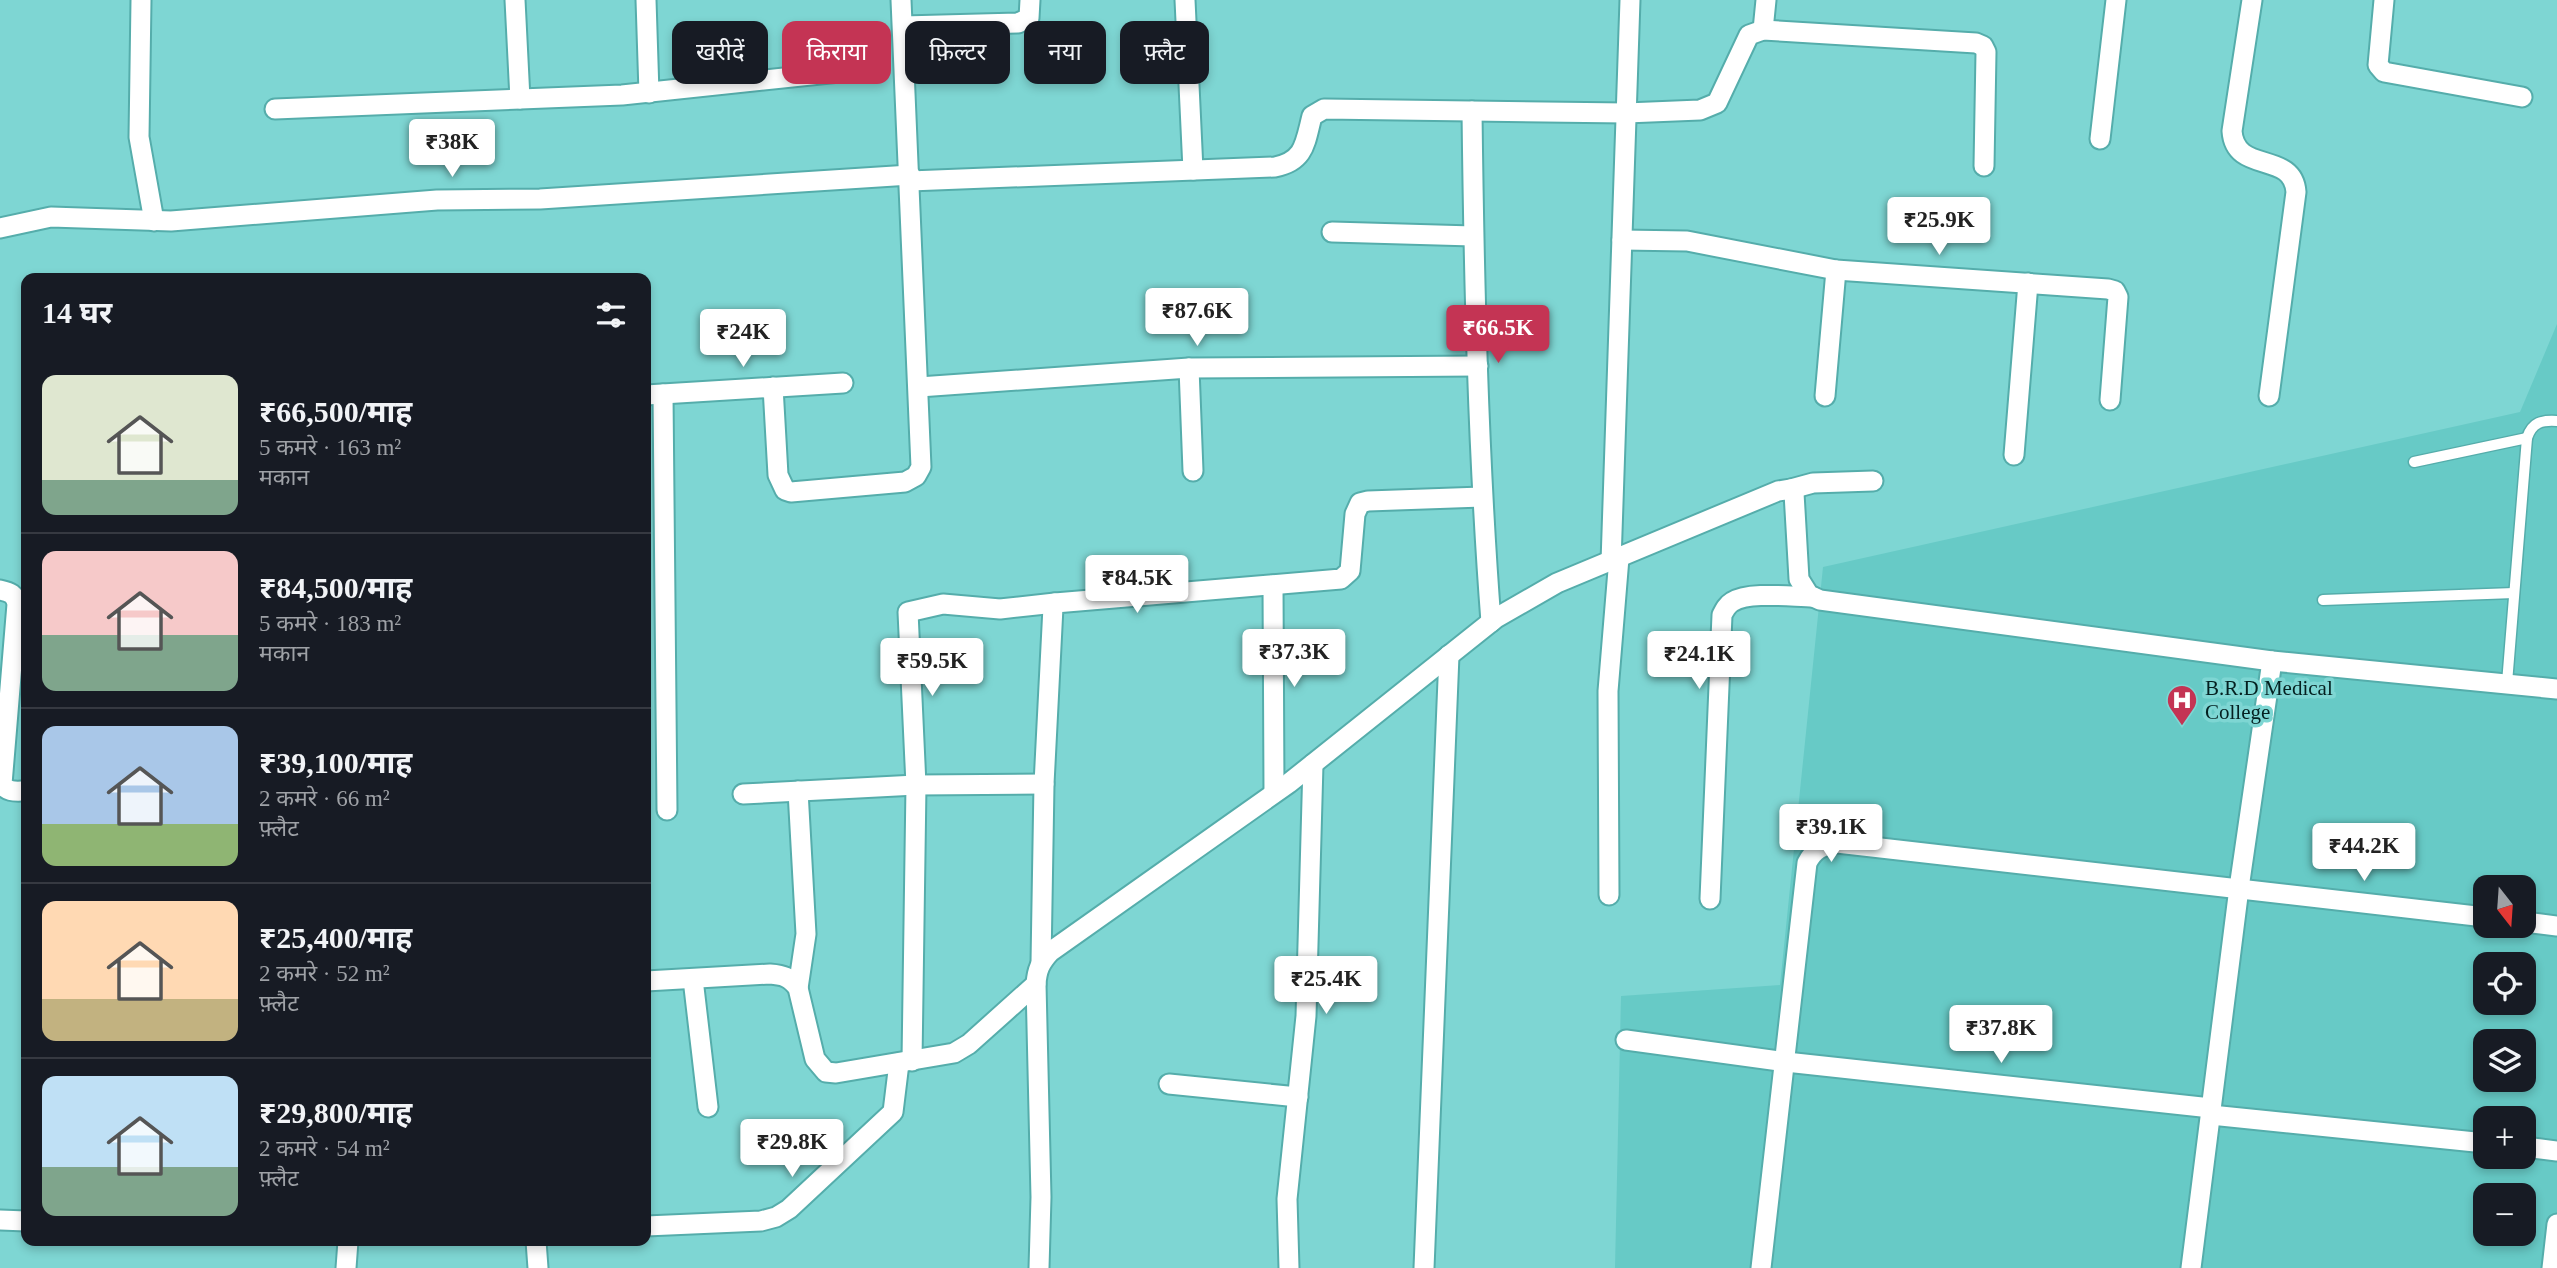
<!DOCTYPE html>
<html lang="hi">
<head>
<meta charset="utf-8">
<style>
	body { margin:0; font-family:"Times New Roman","Noto Sans Devanagari",serif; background:#242831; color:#f1f3f6; height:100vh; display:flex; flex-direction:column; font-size:26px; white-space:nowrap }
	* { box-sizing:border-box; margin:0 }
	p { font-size:23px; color:#9ea1a6 }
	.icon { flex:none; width:38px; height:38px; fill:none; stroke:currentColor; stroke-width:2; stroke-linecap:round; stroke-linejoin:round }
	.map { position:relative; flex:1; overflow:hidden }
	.drawer { position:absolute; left:21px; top:273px; width:630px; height:973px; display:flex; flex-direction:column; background:#171b24; border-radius:14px; box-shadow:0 4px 10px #0003 }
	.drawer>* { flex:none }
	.hud { position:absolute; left:672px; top:21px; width:665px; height:63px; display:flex; gap:14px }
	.needle { width:46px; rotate:163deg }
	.fabs { position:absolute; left:2473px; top:875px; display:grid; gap:14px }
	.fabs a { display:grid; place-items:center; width:63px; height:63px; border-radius:14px; background:#171b24; box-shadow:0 4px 10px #0003; font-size:35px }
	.price { position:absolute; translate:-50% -60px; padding:0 16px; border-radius:7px; background:#fff; color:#222; font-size:23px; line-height:46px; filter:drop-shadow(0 2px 4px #0008) }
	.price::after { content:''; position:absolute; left:50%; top:42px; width:21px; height:16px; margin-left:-10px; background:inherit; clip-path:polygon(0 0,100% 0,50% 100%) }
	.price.selected { background:#c43454; color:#fff }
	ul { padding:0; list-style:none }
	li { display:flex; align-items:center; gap:21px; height:175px; padding:0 21px }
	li+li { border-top:2px solid #363941 }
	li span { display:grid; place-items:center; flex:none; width:196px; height:140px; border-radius:14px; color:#555 }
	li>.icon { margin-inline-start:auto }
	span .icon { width:84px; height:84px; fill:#fffc; stroke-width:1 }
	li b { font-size:30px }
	h2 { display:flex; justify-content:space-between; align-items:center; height:84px; padding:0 21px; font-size:30px }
	.chip { padding:0 24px; border-radius:14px; background:#171b24; box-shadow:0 4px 10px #0003; font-size:24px; line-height:63px }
	.chip.selected { background:#c43454; color:#fff }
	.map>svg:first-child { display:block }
	.built { fill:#67cac6; fill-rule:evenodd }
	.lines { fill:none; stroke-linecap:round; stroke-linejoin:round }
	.lane-casing { stroke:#55adab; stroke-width:13 }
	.street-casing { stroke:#55adab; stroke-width:23 }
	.lane { stroke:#fff; stroke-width:10 }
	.street { stroke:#fff; stroke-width:19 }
	.labels { text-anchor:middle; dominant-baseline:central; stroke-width:7; stroke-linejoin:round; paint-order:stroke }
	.poi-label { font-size:21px; fill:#042020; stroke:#7ed6d3; text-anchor:start }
</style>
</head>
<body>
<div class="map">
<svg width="2557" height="1268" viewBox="0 0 2557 1268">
	<rect width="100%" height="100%" fill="#7ed6d3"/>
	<path class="built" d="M2557,324v944h-942l6,-272 159,-11 43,-418 697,-155zM2485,887h39v39h-39zM2485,964h39v39h-39zM2485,1041h39v39h-39zM2485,1118h39v39h-39zM2485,1195h39v39h-39z"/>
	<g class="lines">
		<g class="lane-casing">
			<g id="lane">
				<polyline points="2414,462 2527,438"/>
				<polyline points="2323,600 2514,593"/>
				<path d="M2507,683l20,-245c5,-16 15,-18 30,-17"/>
			</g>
		</g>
		<g class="street-casing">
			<g id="street">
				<polyline points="141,0 139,137 154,221"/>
				<polyline points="515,0 520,99"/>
				<polyline points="646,0 649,93"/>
				<polyline points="1185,0 1193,170"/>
				<path d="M2252,0l-20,131c3,44 61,19 64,61l-27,204"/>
				<polyline points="2384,0 2378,65 2384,72 2522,97"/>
				<polyline points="903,26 1018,23 1029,18 1030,0"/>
				<polyline points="1763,30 1766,0"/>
				<polyline points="275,109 622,95 849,71"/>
				<path d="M1472,111c2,170 6,341 19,511"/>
				<polyline points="2100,139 2116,0"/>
				<path d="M910,181l365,-14c30,-6 30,-24 37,-51l12,-7 302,4 74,-3 17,-7 32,-68 14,-5 213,13 7,3 3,6 -2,114"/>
				<polyline points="0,228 51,217 171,221 437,200 540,199 910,175"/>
				<polyline points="1332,232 1473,236"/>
				<polyline points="1622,240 1687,241 1836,270 2108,289 2115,291 2118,297 2110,400"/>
				<polyline points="1189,368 1193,471"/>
				<polyline points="773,387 778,475 785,490 791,492 905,482 916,476 921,467 901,0"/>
				<polyline points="919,387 1189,368 1478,366"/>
				<polyline points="663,394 667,810"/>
				<polyline points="646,395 843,383"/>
				<polyline points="1825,396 1836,270"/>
				<polyline points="2014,455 2028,283"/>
				<polyline points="1791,489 1813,483 1873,481"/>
				<polyline points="1611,562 1630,0"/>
				<polyline points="1273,585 1274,793"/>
				<path d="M0,590c10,2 15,4 17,14l-15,180c6,9 14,7 24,7"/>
				<polyline points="743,794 916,785 1044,784"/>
				<polyline points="1609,895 1608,691 1619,558"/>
				<path d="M1710,899l12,-284c3,-6 5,-10 10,-13 17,-11 61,-5 81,-5"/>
				<polyline points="2524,922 2557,926"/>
				<polyline points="1041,962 1044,784 1053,607 1055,603 1341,579 1350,571 1355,514 1360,503 1368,501 1482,497"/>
				<polyline points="693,979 708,1107"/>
				<path d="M646,981l124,-7c13,1 20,3 28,14l17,71 11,13 10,1 118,-20 15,-9 67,-60"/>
				<polyline points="798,988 806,934 798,791"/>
				<polyline points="1626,1040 1786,1062 2211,1108"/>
				<polyline points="912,1061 916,785 908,612 943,604 1000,609 1055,603"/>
				<polyline points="1169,1084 1298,1097"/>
				<polyline points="2211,1115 2485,1143"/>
				<polyline points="2524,1147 2557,1151"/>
				<polyline points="0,1220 26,1221"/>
				<polyline points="646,1226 761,1221 776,1217 789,1209 893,1112 899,1063"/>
				<polyline points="536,1241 538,1268"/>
				<polyline points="346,1268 348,1241"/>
				<path d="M1039,1268l2,-71 -5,-213c1,-14 4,-21 14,-32l239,-169 207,-165 61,-35 221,-92 13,-2 3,4 5,86 10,16 11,5 452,61 285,28"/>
				<polyline points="1289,1268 1287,1199 1306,1016 1313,764"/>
				<polyline points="1424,1268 1449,655"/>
				<path d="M1761,1268l46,-405c7,-14 15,-17 30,-20l648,74"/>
				<polyline points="2191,1268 2239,888 2272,661"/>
				<polyline points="2552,1268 2557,1224"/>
			</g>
		</g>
		<use href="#lane" class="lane"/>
		<use href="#street" class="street"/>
	</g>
	<defs>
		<g id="hospital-pin" transform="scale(1.575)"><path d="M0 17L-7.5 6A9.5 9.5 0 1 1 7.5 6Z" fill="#c43454" stroke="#7ed6d3"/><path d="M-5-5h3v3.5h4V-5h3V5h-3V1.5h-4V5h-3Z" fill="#fff"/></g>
	</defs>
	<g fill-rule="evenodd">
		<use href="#hospital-pin" x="2182" y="700"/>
	</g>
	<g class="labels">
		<g class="poi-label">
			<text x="2205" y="688">B.R.D Medical<tspan x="2205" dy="24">College</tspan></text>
		</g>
	</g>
</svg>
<div class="fabs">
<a><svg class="needle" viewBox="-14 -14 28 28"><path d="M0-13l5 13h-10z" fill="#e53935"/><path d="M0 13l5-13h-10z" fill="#9ea1a6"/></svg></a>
<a><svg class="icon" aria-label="locate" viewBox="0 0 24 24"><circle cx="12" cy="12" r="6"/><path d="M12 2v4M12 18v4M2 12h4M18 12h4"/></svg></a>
<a><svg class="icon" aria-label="layers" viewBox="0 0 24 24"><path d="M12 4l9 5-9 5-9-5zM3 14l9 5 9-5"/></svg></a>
<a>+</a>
<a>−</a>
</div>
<b class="price" style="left:452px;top:179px">₹38K</b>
<b class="price" style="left:1939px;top:257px">₹25.9K</b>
<b class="price" style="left:1197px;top:348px">₹87.6K</b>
<b class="price selected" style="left:1498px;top:365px">₹66.5K</b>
<b class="price" style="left:743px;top:369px">₹24K</b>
<b class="price" style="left:1137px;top:615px">₹84.5K</b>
<b class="price" style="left:1294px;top:689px">₹37.3K</b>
<b class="price" style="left:1699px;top:691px">₹24.1K</b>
<b class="price" style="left:932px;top:698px">₹59.5K</b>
<b class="price" style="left:1831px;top:864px">₹39.1K</b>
<b class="price" style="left:2364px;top:883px">₹44.2K</b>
<b class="price" style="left:1326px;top:1016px">₹25.4K</b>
<b class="price" style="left:2001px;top:1065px">₹37.8K</b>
<b class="price" style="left:792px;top:1179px">₹29.8K</b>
<div class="hud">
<a class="chip">खरीदें</a>
<a class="chip selected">किराया</a>
<a class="chip">फ़िल्टर</a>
<a class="chip">नया</a>
<a class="chip">फ़्लैट</a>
</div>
<section class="drawer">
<h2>14 घर<svg class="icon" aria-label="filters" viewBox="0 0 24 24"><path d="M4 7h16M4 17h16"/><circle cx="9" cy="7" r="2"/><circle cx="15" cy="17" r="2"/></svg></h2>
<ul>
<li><span style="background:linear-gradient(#dfe7d0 75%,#7fa58c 0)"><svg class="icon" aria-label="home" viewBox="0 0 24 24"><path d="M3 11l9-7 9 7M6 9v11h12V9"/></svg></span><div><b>₹66,500/माह</b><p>5 कमरे · 163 m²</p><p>मकान</p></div></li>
<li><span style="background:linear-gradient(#f6c9c9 60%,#7fa58c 0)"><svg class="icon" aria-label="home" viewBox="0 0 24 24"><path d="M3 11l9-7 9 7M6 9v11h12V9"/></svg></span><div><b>₹84,500/माह</b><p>5 कमरे · 183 m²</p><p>मकान</p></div></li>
<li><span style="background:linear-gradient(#a9c7e8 70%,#8fb573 0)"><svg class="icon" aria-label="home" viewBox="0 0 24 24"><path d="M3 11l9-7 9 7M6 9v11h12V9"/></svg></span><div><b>₹39,100/माह</b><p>2 कमरे · 66 m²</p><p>फ़्लैट</p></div></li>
<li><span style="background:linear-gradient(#ffd9b3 70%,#c2b280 0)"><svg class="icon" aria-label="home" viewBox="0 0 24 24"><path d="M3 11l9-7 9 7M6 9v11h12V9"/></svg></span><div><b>₹25,400/माह</b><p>2 कमरे · 52 m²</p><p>फ़्लैट</p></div></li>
<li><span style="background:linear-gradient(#bfe0f5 65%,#7fa58c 0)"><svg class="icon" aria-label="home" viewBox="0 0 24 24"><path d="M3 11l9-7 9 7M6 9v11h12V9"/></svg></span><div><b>₹29,800/माह</b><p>2 कमरे · 54 m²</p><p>फ़्लैट</p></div></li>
</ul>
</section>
</div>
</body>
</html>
